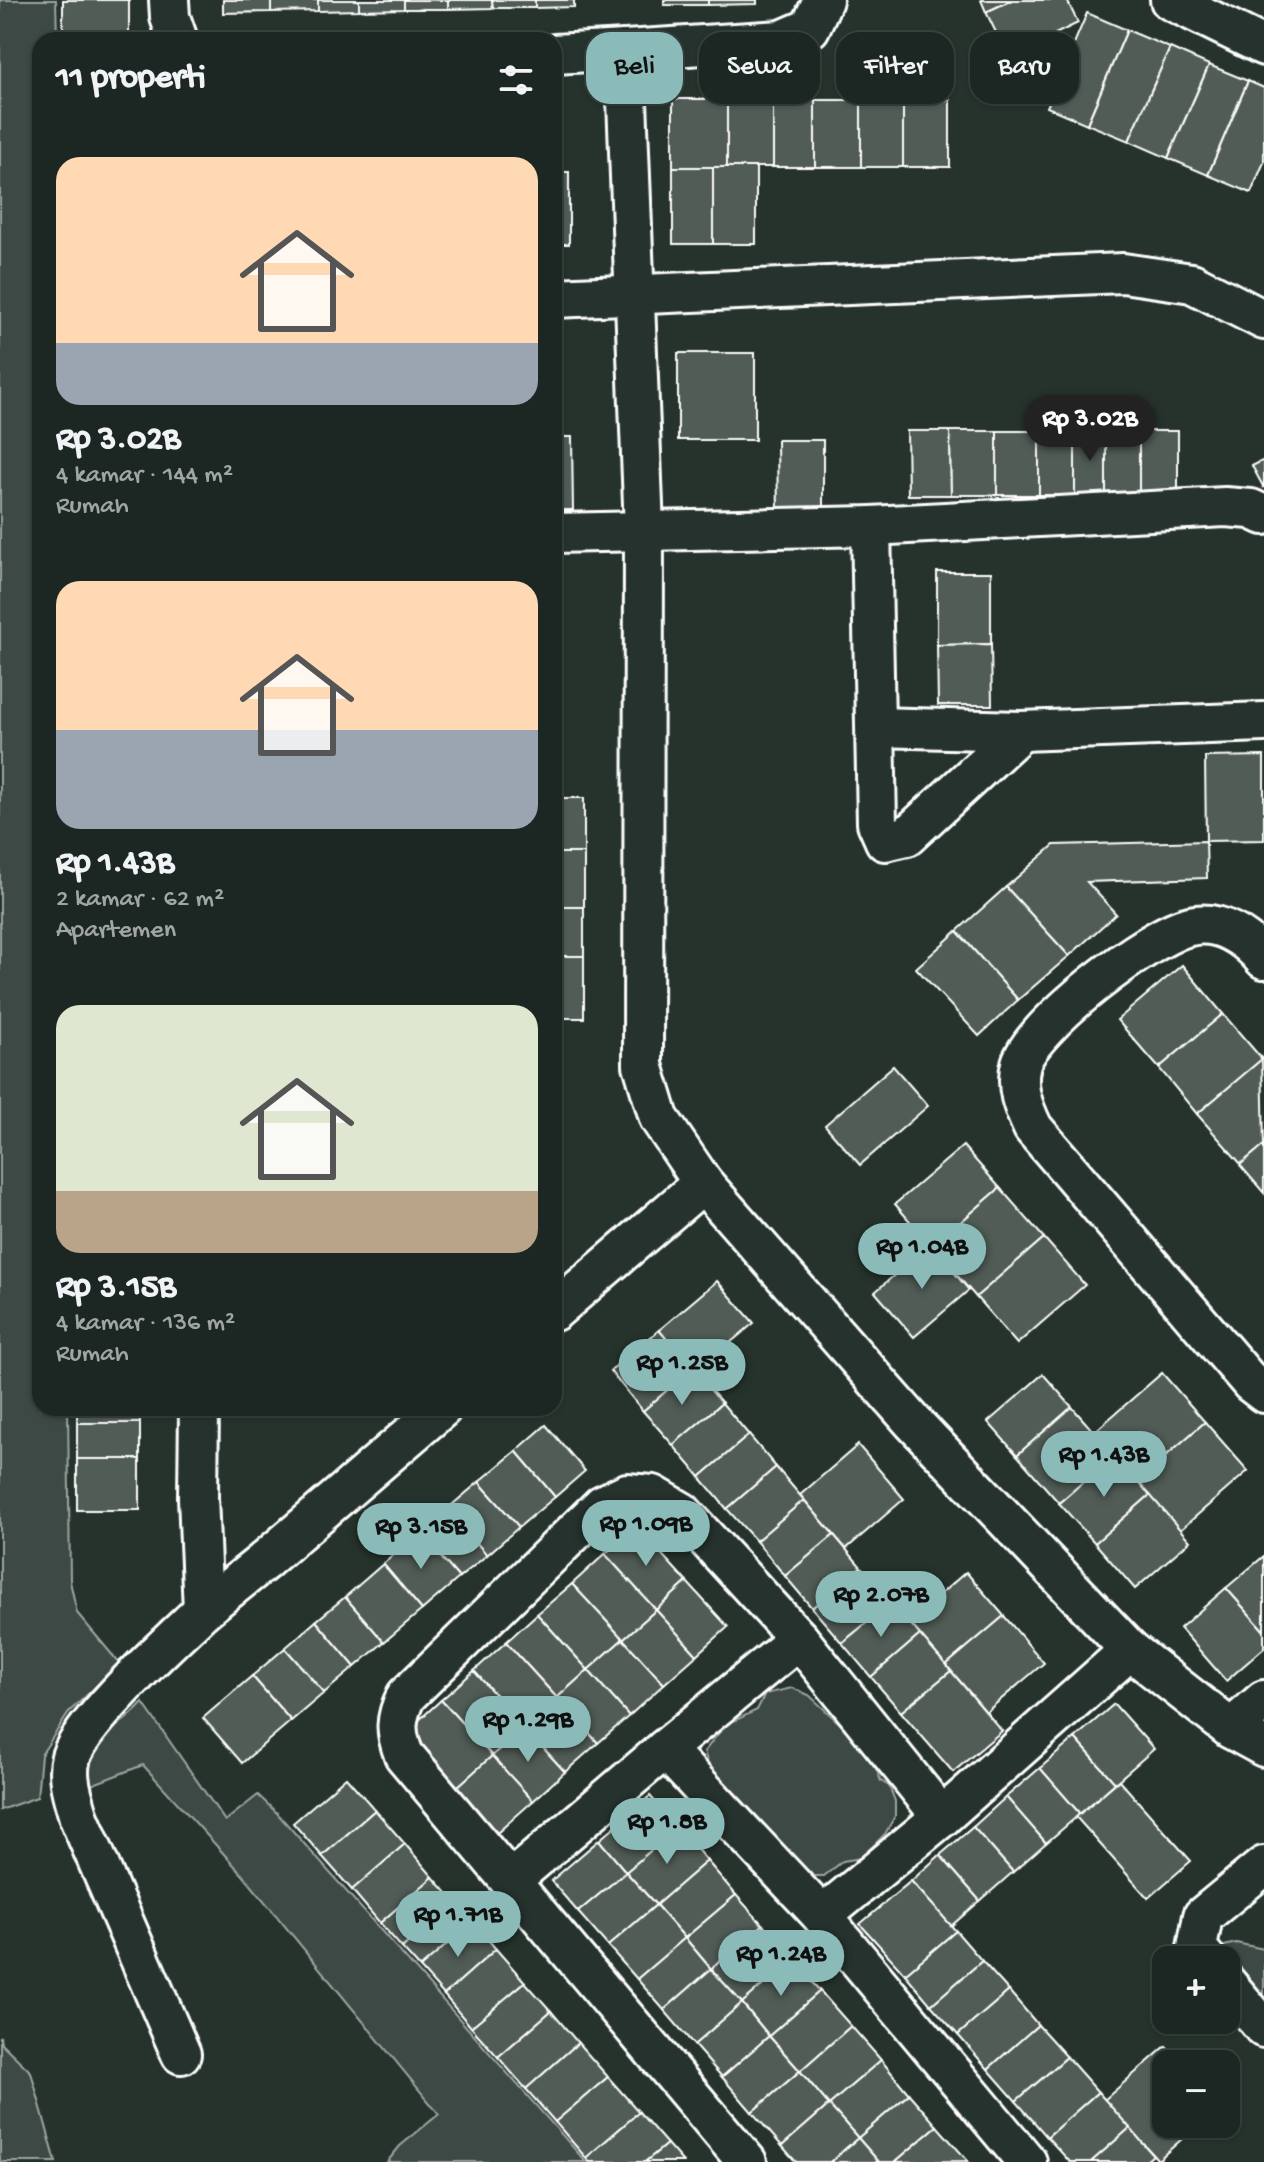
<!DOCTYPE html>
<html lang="id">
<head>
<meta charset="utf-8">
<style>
	body { margin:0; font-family:"Gochi Hand",sans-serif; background:#29322f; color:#f1f3f6; height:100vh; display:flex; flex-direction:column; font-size:30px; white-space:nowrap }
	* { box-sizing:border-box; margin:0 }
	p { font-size:26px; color:#a0a5a5 }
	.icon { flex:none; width:44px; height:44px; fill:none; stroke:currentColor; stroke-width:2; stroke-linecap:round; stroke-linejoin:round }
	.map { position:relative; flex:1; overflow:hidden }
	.panel { position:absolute; left:32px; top:32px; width:530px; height:1384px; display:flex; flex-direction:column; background:#1c2622; border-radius:24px; box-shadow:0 2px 6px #0004,0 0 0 2px #3a4340 }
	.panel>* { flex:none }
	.banner { position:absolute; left:586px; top:32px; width:558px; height:72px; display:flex; gap:16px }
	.fabs { position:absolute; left:1152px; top:1946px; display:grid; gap:16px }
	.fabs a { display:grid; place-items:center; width:88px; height:88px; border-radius:16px; background:#1c2622; box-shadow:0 2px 6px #0004,0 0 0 2px #3a4340; font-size:40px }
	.price { position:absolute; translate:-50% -68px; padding:0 18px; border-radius:28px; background:#8bbbb9; color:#111; font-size:26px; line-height:52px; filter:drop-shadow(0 2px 4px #0008) }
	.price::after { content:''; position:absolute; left:50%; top:48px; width:24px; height:18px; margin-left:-12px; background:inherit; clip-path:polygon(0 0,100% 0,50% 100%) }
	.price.on { background:#222; color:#fff }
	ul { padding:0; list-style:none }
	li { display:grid; align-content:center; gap:16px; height:424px; padding:0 24px }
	li span { display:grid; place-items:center; height:248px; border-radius:24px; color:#555 }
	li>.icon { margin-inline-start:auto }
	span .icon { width:144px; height:144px; fill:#fffc; stroke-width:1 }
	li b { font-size:34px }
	h2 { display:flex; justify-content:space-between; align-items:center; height:96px; padding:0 24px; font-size:34px }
	.chip { padding:0 28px; border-radius:24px; background:#1c2622; box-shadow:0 2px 6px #0004,0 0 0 2px #3a4340; font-size:28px; line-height:72px }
	.chip.on { background:#8bbbb9; color:#111 }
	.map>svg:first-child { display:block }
	.green { fill:#3e4944; stroke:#9ea4a2; stroke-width:2 }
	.building { fill:#515c57; stroke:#fff; stroke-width:2 }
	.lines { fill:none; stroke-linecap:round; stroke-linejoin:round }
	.street-casing { stroke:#fff; stroke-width:44 }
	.street { stroke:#26332d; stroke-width:38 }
</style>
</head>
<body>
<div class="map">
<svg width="1264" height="2162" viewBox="0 0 1264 2162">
	<rect width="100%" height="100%" fill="#26332d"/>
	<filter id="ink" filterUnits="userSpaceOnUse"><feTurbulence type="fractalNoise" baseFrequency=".0125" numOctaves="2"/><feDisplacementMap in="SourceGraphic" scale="16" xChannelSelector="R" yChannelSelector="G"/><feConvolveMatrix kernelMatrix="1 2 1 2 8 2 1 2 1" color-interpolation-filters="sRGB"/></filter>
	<g filter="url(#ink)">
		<g class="green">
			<polygon points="0,0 56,0 57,40 40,40 40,1408 68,1408 70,1581 77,1613 120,1664 70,1711 41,1755 37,1797 0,1810"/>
			<polygon points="792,1688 809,1695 849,1732 875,1766 881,1781 889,1786 895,1801 895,1816 885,1834 861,1858 843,1861 824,1876 807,1876 734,1795 713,1780 704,1752 725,1725 757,1710 765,1694"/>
			<path d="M143,1703l82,118 33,-26 19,18 309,349h-199l13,-16 39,-32 -196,-239 -100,-110 -57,22 -1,-33c17,-21 41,-31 58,-51z"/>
			<polygon points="1236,1943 1264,1949 1264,2004 1226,1960 1222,1960 1220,1947"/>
			<polygon points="0,2036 1,2043 31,2072 56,2162 0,2162"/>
		</g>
		<g class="building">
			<rect x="63" y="0" width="66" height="40"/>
			<polygon points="223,0 271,0 271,12 223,13"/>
			<polygon points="271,0 318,0 318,11 271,12"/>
			<polygon points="318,0 359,0 359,10 318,11"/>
			<polygon points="359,0 404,0 404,9 359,10"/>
			<rect x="404" y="0" width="44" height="9"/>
			<polygon points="448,0 492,0 493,8 448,9"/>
			<polygon points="492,0 535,0 535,8 493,8"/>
			<polygon points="535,0 574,0 574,7 535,8"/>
			<rect x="664" y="0" width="44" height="5"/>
			<polygon points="708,0 757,0 757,4 708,5"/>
			<polygon points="981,0 1012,0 986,12"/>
			<polygon points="1012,0 1067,0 1078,23 1008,57 986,12"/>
			<polygon points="1087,13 1127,30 1087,124 1047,107"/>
			<polygon points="1127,30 1170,48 1129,141 1087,124"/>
			<polygon points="1170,48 1209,65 1168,158 1129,141"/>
			<polygon points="1209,65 1248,81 1208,175 1168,158"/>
			<polygon points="1248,81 1264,88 1264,162 1251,193 1208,175"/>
			<rect x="673" y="99" width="54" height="68"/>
			<polygon points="727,99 773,100 773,167 727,167"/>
			<rect x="773" y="100" width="42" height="67"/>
			<rect x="815" y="100" width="46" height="67"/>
			<rect x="861" y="100" width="42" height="67"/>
			<rect x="903" y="100" width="47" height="67"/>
			<rect x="673" y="167" width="40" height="77"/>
			<rect x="713" y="167" width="43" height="77"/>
			<rect x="554" y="172" width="15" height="72"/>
			<rect x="678" y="353" width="77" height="87"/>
			<polygon points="907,431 950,431 951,495 908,495"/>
			<polygon points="950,431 997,431 997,495 951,495"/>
			<rect x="997" y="431" width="42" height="64"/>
			<rect x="1039" y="431" width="36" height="64"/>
			<rect x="1075" y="431" width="31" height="64"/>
			<rect x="1106" y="431" width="33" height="64"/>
			<rect x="1139" y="431" width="39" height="64"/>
			<polygon points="554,437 572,437 573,510 554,510"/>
			<polygon points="777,440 823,440 823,514 778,515"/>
			<polygon points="1264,460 1264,488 1252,466"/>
			<polygon points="937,572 991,572 991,644 937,645"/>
			<polygon points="991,644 992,705 938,705 937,645"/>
			<polygon points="1264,756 1264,840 1206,841 1205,757"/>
			<rect x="554" y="798" width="30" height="55"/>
			<polygon points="1206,841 1207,878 1087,882 1116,914 1069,956 1006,887 1054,845"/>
			<rect x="554" y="853" width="30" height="54"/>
			<polygon points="1006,887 1069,956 1018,1000 957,931"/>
			<rect x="554" y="907" width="30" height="49"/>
			<polygon points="957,931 1018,1000 979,1036 916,968"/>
			<rect x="554" y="956" width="30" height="62"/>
			<polygon points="1182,965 1223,1014 1159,1068 1117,1020"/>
			<polygon points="1223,1014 1262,1059 1197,1114 1159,1068"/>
			<polygon points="1262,1059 1264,1145 1241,1164 1197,1114"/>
			<polygon points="893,1066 928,1106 860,1165 825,1125"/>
			<polygon points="1264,1145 1264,1193 1240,1165"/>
			<polygon points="963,1146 1000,1188 932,1247 895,1204"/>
			<polygon points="1000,1188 1044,1238 976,1297 932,1247"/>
			<polygon points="1044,1238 1085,1285 1017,1344 976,1297"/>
			<polygon points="930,1244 969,1290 914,1337 875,1292"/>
			<polygon points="717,1281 754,1323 695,1372 659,1330"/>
			<polygon points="659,1330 692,1369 643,1411 610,1371"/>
			<polygon points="692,1369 722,1403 673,1445 643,1411"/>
			<polygon points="1162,1373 1205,1422 1137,1481 1094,1432"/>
			<polygon points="1043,1374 1072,1407 1017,1455 988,1422"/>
			<polygon points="722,1403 749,1435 700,1477 673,1445"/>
			<polygon points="1072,1407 1114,1455 1059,1503 1017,1455"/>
			<rect x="77" y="1408" width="63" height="15"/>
			<polygon points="1205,1422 1248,1471 1180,1530 1137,1481"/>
			<rect x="77" y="1423" width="63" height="36"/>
			<polygon points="546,1425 585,1471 555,1497 516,1451"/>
			<polygon points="749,1435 776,1467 727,1509 700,1477"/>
			<polygon points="858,1445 904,1499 846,1549 800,1495"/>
			<polygon points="516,1451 555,1497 519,1527 479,1482"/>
			<polygon points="1114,1455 1150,1495 1095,1543 1059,1503"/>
			<rect x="77" y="1459" width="63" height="51"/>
			<polygon points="776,1467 804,1500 756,1541 727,1509"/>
			<polygon points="479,1482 519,1527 487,1555 447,1509"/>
			<polygon points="1150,1495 1190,1541 1135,1589 1095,1543"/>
			<polygon points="804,1500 834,1535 785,1576 756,1541"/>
			<polygon points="447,1509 487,1555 459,1578 420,1533"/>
			<polygon points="636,1526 687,1582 656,1610 605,1554"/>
			<polygon points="420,1533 459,1578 422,1610 383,1564"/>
			<polygon points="834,1535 861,1567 812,1608 785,1576"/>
			<polygon points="605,1554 656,1610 623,1639 572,1584"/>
			<polygon points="1264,1556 1264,1631 1226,1588"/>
			<polygon points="383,1564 422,1610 384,1642 345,1597"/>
			<polygon points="861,1567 892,1602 842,1643 812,1608"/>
			<polygon points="966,1572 1004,1616 946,1665 908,1622"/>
			<polygon points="687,1582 728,1627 697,1655 656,1610"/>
			<polygon points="572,1584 623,1639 588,1670 537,1614"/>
			<polygon points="1226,1588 1264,1631 1264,1648 1226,1681 1180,1628"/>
			<polygon points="345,1597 384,1642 355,1667 316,1621"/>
			<polygon points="892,1602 920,1635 871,1677 842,1643"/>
			<polygon points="656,1610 697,1655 664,1684 623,1639"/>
			<polygon points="537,1614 588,1670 557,1698 506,1642"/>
			<polygon points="1004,1616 1044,1663 986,1712 946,1665"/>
			<polygon points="316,1621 355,1667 324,1693 285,1648"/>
			<polygon points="920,1635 951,1671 901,1712 871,1677"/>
			<polygon points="623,1639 664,1684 629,1716 588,1670"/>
			<polygon points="506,1642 557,1698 524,1727 474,1671"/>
			<polygon points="285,1648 324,1693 291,1721 252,1676"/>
			<polygon points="588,1670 629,1716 598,1743 557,1698"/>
			<polygon points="474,1671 524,1727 492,1756 441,1700"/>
			<polygon points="951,1671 1002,1731 953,1772 901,1712"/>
			<polygon points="252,1676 291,1721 242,1763 203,1718"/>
			<polygon points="557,1698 598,1743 565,1772 524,1727"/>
			<polygon points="441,1700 492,1756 456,1788 406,1732"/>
			<polygon points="1114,1704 1154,1749 1115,1783 1075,1738"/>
			<polygon points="524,1727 565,1772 533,1801 492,1756"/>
			<polygon points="1075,1738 1115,1783 1080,1814 1040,1768"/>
			<polygon points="492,1756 533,1801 497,1833 456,1788"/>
			<polygon points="1040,1768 1080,1814 1046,1843 1006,1797"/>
			<polygon points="346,1777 375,1810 322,1856 293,1823"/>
			<polygon points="1119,1780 1191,1861 1148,1898 1076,1817"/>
			<polygon points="650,1796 678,1827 626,1872 599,1840"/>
			<polygon points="1006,1797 1046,1843 1013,1872 973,1827"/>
			<polygon points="375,1810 405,1844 352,1890 322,1856"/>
			<polygon points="678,1827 707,1861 656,1905 626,1872"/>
			<polygon points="973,1827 1013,1872 980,1901 940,1855"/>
			<polygon points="599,1840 626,1872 578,1912 551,1881"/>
			<polygon points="405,1844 433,1877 380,1923 352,1890"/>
			<polygon points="940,1855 980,1901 951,1926 911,1881"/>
			<polygon points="707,1861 736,1895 685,1938 656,1905"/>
			<polygon points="626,1872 656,1905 608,1946 578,1912"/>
			<polygon points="433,1877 455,1902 402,1948 380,1923"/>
			<polygon points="911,1881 956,1931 905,1974 860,1924"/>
			<polygon points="736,1895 763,1925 711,1969 685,1938"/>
			<polygon points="455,1902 473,1922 420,1968 402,1948"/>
			<polygon points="656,1905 685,1938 637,1979 608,1946"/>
			<polygon points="473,1922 496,1949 444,1995 420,1968"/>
			<polygon points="763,1925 792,1960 742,2003 711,1969"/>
			<polygon points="956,1931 982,1961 931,2005 905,1974"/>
			<polygon points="685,1938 711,1969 664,2010 637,1979"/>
			<polygon points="496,1949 525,1982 471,2027 444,1995"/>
			<polygon points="792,1960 820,1991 769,2036 742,2003"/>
			<polygon points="982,1961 1009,1991 958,2035 931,2005"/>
			<polygon points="711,1969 742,2003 694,2045 664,2010"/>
			<polygon points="525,1982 551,2011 498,2057 471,2027"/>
			<polygon points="820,1991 851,2026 800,2071 769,2036"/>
			<polygon points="1009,1991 1038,2025 988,2069 958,2035"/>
			<polygon points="742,2003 769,2036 722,2077 694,2045"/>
			<polygon points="551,2011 578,2043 526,2089 498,2057"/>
			<polygon points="1038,2025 1067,2057 1016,2101 988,2069"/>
			<polygon points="851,2026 881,2060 829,2105 800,2071"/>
			<polygon points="769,2036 800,2071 752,2112 722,2077"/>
			<polygon points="578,2043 608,2077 555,2122 526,2089"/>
			<polygon points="1166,2046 1182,2064 1166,2064 1166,2124 1199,2124 1158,2160 1104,2100"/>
			<polygon points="1067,2057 1098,2092 1047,2137 1016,2101"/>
			<polygon points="881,2060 909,2094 858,2138 829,2105"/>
			<polygon points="800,2071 829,2105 782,2146 752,2112"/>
			<polygon points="608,2077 639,2112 586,2158 555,2122"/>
			<polygon points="1098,2092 1130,2128 1091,2162 1070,2162 1047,2137"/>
			<polygon points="909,2094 937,2126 895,2162 879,2162 858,2138"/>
			<polygon points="829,2105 858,2138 830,2162 796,2162 782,2146"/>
			<polygon points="639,2112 667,2144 645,2162 589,2162 586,2158"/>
			<polygon points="937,2126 968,2161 895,2162"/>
			<polygon points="1130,2128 1153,2155 1145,2162 1091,2162"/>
			<polygon points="858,2138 879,2162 830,2162"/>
			<polygon points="667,2144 683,2162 645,2162"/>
		</g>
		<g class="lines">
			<g class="street-casing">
				<g id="street">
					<polyline points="169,0 170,17 178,40"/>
					<polyline points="1170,0 1264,46"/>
					<polyline points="625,50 782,40 810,28 823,0"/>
					<polyline points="554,54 625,50 644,530 643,1065 659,1118 703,1183 913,1422 1130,1650"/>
					<polyline points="554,298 1123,273 1192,283 1264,320"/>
					<polyline points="871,526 877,823 885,841 907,836 1021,731"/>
					<polyline points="554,533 871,526 1225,507 1251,509 1264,515"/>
					<polyline points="876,727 1021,731 1264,722"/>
					<path d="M1264,959c-17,-21 -45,-40 -74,-33 -39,8 -158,99 -169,138 -6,23 2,43 12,64l218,255 13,10"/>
					<polyline points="554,1311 703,1183"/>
					<polyline points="199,1408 198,1497 203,1610 263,1562 442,1408"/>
					<polyline points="799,1639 665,1749 822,1916 1027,2162"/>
					<polyline points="1231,1729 1264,1700"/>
					<polyline points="510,1881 665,1749"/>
					<polyline points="822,1916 942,1817 1130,1650 1231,1729 1264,1747"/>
					<polyline points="1207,1960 1197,1948 1203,1916 1264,1866"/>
					<polyline points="1226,1983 1264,2028"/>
					<path d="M181,2054l-102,-236c-5,-19 -14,-41 -8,-61 12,-37 100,-116 132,-147"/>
					<path d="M747,2162l-343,-407c-9,-23 -9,-36 2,-59l196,-191 25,-12 26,2 29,17 117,127 143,178"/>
				</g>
			</g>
			<use href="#street" class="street"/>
		</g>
	</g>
</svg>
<div class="fabs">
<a>+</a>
<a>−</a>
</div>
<b class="price on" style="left:1090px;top:463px">Rp 3.02B</b>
<b class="price" style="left:922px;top:1291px">Rp 1.04B</b>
<b class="price" style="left:682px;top:1407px">Rp 1.25B</b>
<b class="price" style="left:1104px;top:1499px">Rp 1.43B</b>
<b class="price" style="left:646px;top:1568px">Rp 1.09B</b>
<b class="price" style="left:421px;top:1571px">Rp 3.15B</b>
<b class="price" style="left:881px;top:1639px">Rp 2.07B</b>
<b class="price" style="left:528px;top:1764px">Rp 1.29B</b>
<b class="price" style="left:667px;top:1866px">Rp 1.8B</b>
<b class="price" style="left:458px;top:1959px">Rp 1.71B</b>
<b class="price" style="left:781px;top:1998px">Rp 1.24B</b>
<div class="banner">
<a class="chip on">Beli</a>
<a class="chip">Sewa</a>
<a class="chip">Filter</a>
<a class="chip">Baru</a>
</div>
<section class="panel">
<h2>11 properti<svg class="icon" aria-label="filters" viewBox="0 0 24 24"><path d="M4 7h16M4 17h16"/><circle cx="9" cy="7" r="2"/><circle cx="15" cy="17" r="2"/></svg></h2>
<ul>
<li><span style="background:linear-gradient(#ffd9b3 75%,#9aa5b1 0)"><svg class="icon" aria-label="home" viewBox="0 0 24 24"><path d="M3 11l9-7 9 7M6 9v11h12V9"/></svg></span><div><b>Rp 3.02B</b><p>4 kamar · 144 m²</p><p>Rumah</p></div></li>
<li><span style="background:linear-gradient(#ffd9b3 60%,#9aa5b1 0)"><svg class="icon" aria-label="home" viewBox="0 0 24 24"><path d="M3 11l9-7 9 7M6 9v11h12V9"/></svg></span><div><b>Rp 1.43B</b><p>2 kamar · 62 m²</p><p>Apartemen</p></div></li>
<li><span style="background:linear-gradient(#dfe7d0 75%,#b9a48a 0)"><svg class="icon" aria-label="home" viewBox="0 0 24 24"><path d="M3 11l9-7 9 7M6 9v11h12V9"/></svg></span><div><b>Rp 3.15B</b><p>4 kamar · 136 m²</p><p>Rumah</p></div></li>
</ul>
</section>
</div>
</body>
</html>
